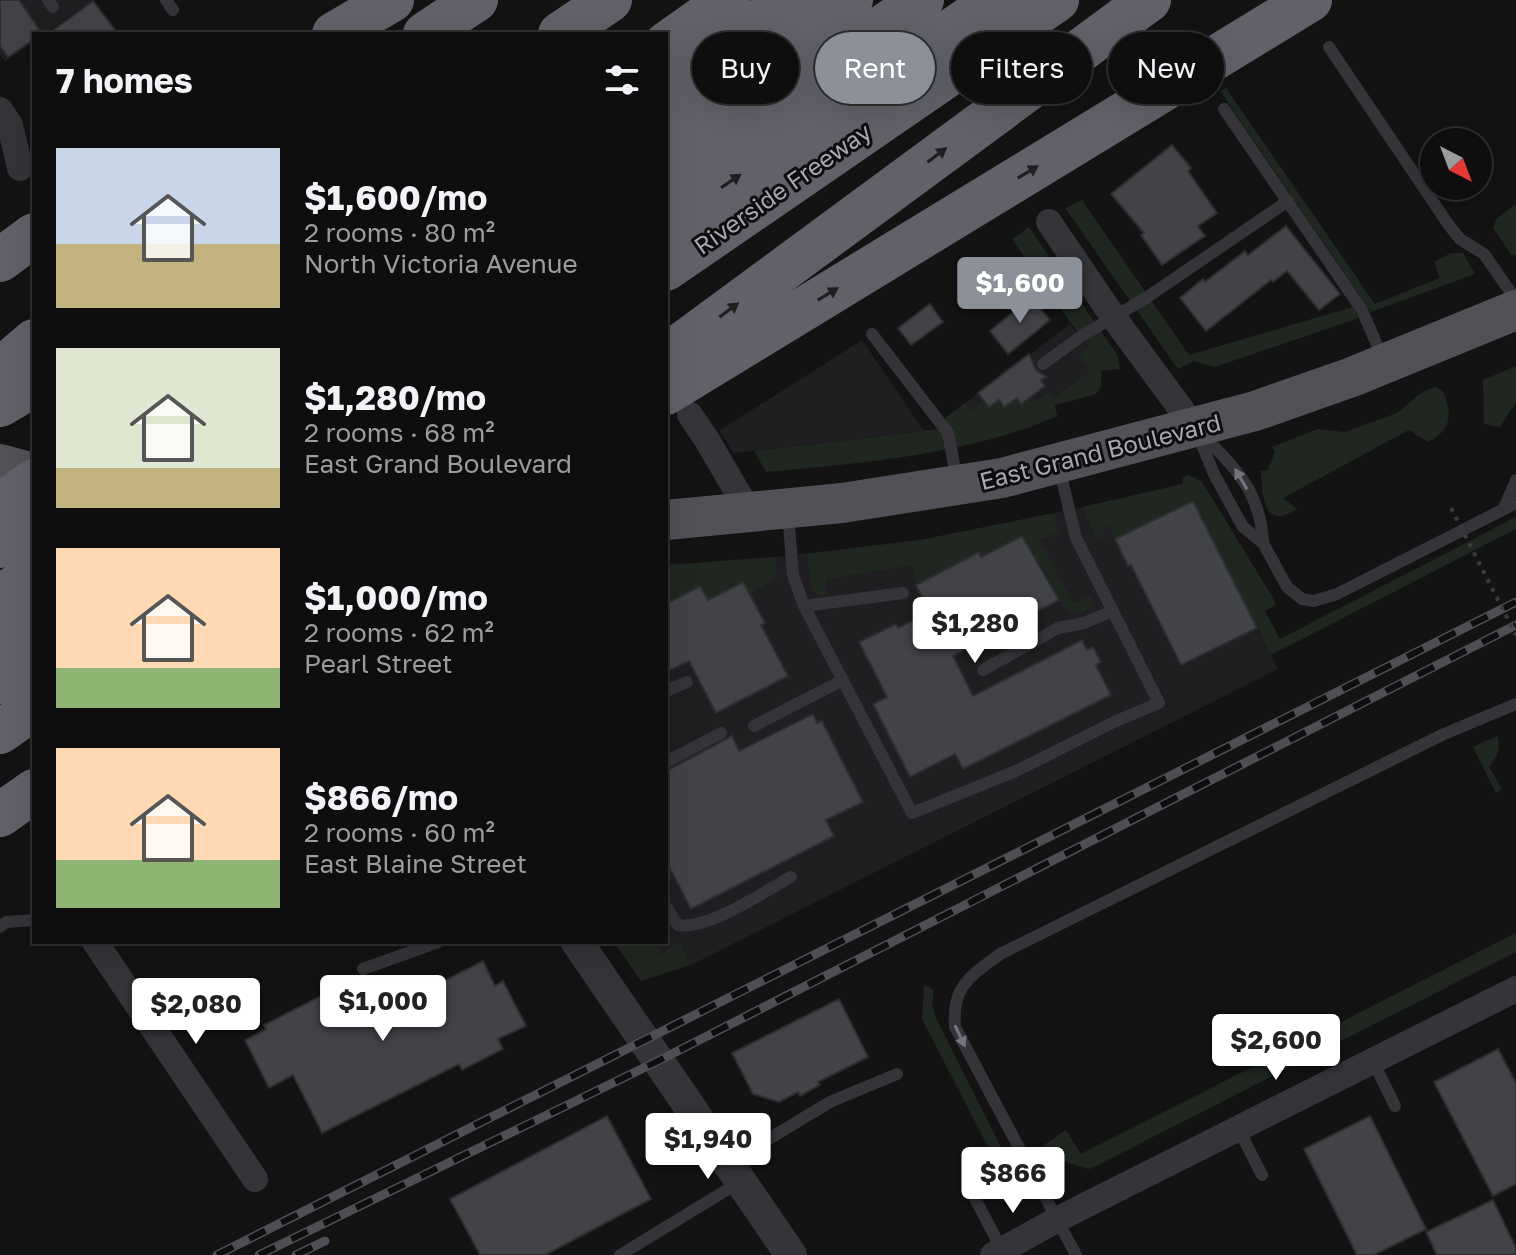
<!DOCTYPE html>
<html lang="en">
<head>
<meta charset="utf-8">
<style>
	body { margin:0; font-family:"Golos Text",sans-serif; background:#1c1c1d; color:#f1f3f6; height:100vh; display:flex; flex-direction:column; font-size:30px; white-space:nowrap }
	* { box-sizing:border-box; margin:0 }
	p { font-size:26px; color:#9b9c9e }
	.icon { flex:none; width:44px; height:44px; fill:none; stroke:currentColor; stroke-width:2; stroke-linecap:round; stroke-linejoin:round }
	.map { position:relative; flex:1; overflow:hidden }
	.drawer { position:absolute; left:32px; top:32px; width:636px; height:912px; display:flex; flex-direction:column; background:#0e0e0f; border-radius:0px; box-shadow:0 8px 32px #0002,0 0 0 2px #2e2e2f }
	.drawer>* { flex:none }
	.hud { position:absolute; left:692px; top:32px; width:704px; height:72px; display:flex; gap:16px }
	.needle { width:52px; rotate:138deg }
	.fabs { position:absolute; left:1420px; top:128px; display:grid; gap:16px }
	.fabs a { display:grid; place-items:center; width:72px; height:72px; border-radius:50%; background:#0e0e0f; box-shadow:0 8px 32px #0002,0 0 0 2px #2e2e2f; font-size:40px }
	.price { position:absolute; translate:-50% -68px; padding:0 18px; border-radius:8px; background:#fff; color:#222; font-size:26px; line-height:52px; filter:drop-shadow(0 2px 4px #0008) }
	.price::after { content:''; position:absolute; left:50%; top:48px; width:24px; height:18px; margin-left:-12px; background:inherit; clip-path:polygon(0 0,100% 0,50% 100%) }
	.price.current { background:#8c9099; color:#fff }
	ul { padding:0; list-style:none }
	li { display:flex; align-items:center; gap:24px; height:200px; padding:0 24px }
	li span { display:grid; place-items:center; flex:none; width:224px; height:160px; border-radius:0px; color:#555 }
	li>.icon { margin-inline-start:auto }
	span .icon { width:96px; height:96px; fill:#fffc; stroke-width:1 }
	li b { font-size:34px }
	h2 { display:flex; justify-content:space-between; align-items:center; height:96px; padding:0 24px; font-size:34px }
	.tag { padding:0 28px; border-radius:36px; background:#0e0e0f; box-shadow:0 8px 32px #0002,0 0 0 2px #2e2e2f; font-size:28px; line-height:72px }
	.tag.current { background:#8c9099; color:#fff }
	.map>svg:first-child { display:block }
	.built { fill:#1f1f21 }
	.green { fill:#202721 }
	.building { fill:#424347; stroke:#2e2d30; stroke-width:2 }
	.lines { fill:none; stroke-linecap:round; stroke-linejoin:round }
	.service { stroke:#343439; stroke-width:12 }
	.minor { stroke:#343439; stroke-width:26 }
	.tertiary { stroke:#343439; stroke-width:32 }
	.primary { stroke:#515158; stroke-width:40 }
	.motorway { stroke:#616269; stroke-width:44 }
	.rail-casing { stroke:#4e4e54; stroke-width:9 }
	.rail { stroke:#0e0e0f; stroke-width:6; stroke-dasharray:18; stroke-linecap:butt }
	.path-bridge { stroke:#3b3b40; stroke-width:4; stroke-dasharray:4 6; stroke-linecap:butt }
	.oneway { fill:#1f1f21 }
	.oneway2 { fill:#73747c }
	.labels { text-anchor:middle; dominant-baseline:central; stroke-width:6; stroke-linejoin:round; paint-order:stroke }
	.street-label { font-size:24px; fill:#a6a8b3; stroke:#0e0e0f }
</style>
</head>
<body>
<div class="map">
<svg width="1516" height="1255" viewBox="0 0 1516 1255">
	<rect width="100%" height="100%" fill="#131314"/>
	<g class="built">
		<polygon points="0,0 91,0 91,1 45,34 34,34 34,41 5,62 0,54"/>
		<polygon points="1070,324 1098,363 1102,374 1101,386 1096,394 945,418"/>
		<polygon points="862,340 924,431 734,453 719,431"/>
		<polygon points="1184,484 1278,669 693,964 641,981 614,942 666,942 666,565 727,563 920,540 1068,510"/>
	</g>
	<g class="green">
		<polygon points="1226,88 1375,304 1440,278 1434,262 1451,253 1463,253 1475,274 1371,312 1220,91"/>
		<polygon points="1082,200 1189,355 1353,307 1359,318 1215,367 1194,361 1178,369 1065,208"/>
		<polygon points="1516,204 1516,254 1512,256 1493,228 1497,218"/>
		<path d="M1029,227l89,129 2,13 -19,2v15l-5,8 -41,11 2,11c-84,38 -199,48 -291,56l-12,-21 196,-23 -5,-10 20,-15 5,8 14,-11 6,7 9,-7 6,7 12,-9 4,5 11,-8 4,6 13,-9 5,6 36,-27 -11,-16 9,-8 -76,-108z"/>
		<polygon points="1516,366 1516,402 1500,427 1484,424 1483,380"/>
		<path d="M1435,387l8,4c10,25 8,39 -15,51l-19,-12 -126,68 14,11c-34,22 -35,-14 -36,-38h6l8,-19 -3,-5 46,-18 27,3 52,-19 24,-20z"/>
		<polygon points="1189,475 1201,481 1207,490 1273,598 1276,605 1265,611 1280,639 1516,517 1516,529 1271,655 1194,502 1115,539 1109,525 1103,528 1105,536 1099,538 1095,536 1083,507 1183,484 1182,477"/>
		<path d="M1055,513l3,19 -18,8 33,63 17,-7 5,8c-11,9 -22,14 -32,3l-23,-44 -3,1 -15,-28 -41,21 -3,-5 -62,33 -4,-20 -86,14v16l-9,1 -5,-7 -5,-35 113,-14z"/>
		<polygon points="775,557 777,578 750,594 743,582 708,600 666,604 666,565"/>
		<path d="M1497,736c5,13 0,21 -8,31l13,22 -6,4 -23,-46z"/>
		<polygon points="1516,933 1516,952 1090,1169 1046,1157 1041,1147 1066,1130 1081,1154"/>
		<polygon points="614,942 653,942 662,954 676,943 681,944 690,965 641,981"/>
		<polygon points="924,985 934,990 932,1004 936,1018 1025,1195 1015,1199 922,1019"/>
	</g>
	<g class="building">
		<polygon points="0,0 19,0 42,34 34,34 34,39 8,57 0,46"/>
		<polygon points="93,1 118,34 48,34"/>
		<polygon points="1172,145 1191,168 1188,171 1217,213 1198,226 1205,236 1162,265 1141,235 1144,233 1111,194"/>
		<polygon points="1286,226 1340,294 1319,310 1287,271 1273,282 1271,280 1206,331 1180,298 1203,279 1205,282 1245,251 1248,255"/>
		<polygon points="1031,297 1050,320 1008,354 990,331"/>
		<polygon points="930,304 943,322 911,345 898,328"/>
		<polygon points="1029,354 1036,370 1046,377 1041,380 1045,386 1021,404 1017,398 1004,407 999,400 989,407 978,393"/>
		<polygon points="1193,501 1257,628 1181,665 1131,565 1128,566 1115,539"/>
		<polygon points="1022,536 1059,600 953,656 973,696 1082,640 1087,650 1093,647 1101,662 1096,665 1111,695 963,769 955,754 910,777 873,704 887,697 859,642 896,624 898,628 930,612 916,585 979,552 981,557"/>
		<polygon points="743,582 765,623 761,625 788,676 716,713 689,661 666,672 666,604 700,586 708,600"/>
		<polygon points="813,714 817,723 822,721 863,802 826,820 834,836 691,909 666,861 666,771 732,736 739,751"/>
		<polygon points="483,961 495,986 503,981 526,1026 498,1039 503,1049 462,1070 459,1064 322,1133 293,1075 269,1088 245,1040 266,1029 264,1025 352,980 371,1018"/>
		<polygon points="839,999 868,1057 818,1082 820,1085 800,1096 798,1092 779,1102 753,1094 732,1053"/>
		<polygon points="1498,1049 1516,1083 1516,1184 1493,1196 1434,1082"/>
		<polygon points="607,1116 651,1199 545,1255 480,1255 450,1199"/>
		<polygon points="1370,1116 1426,1229 1374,1255 1357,1255 1304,1149"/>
		<polygon points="1493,1200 1516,1248 1516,1255 1437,1255 1426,1232"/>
	</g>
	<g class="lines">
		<g class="service">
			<polyline points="48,0 53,7"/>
			<polyline points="166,0 173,10"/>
			<polyline points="1329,47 1448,224 1460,239 1484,254 1516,300"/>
			<polyline points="1224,109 1362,310 1383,359"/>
			<polyline points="872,334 948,433 957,480"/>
			<polyline points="1043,364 1083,335 1146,298 1288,201"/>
			<polyline points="1196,430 1214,474 1243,527 1263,543 1287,587 1302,599 1314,601 1337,594 1516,503"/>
			<path d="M1200,433c35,34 61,59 63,110"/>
			<polyline points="1504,508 1516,480"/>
			<polyline points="788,512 793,575 804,606 912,813 1016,771 1114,722 1159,703 1076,538 1059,467"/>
			<polyline points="804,606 903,593"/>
			<polyline points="983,670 1058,628 1084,623 1112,611"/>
			<polyline points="666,691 687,682"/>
			<polyline points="754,726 843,680"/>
			<polyline points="666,762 721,733"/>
			<path d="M666,907l12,18c31,5 85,-33 113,-48"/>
			<polyline points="0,927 6,922 34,920"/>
			<polyline points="363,969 438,942"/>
			<polyline points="1373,1061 1395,1106"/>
			<polyline points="1238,1128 1262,1175"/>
			<polyline points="729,1163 830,1102 897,1074"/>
			<polyline points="969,1187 1002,1250"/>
			<polyline points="620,1255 738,1183"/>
			<path d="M1076,1255l-121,-228c-3,-42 15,-50 45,-73l444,-220 72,-30"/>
		</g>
		<g class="minor">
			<polyline points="0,110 10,125 20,168"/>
			<polyline points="1049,222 1114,318 1195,428"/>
			<polyline points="690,415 707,440 749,512"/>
			<polyline points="95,942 255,1179"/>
			<polyline points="993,1255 1058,1219 1516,989"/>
		</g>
		<polyline class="tertiary" points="577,942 791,1255"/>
		<g class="primary">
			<polyline points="0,464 34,473"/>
			<polyline points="666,520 842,503 1002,478 1255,411 1352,377 1516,310"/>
		</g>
		<g class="motorway">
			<polyline points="334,34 392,0"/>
			<polyline points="425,34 476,0"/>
			<polyline points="560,34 610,0"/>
			<polyline points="666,44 728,0"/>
			<polyline points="666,86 790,0"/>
			<polyline points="666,131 851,0"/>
			<polyline points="666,174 922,0"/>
			<polyline points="666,225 996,0"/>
			<polyline points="0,260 34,235"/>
			<polyline points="666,269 1057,0"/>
			<polyline points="666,356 1149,0"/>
			<polyline points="0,370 34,341"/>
			<polyline points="666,393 1310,0"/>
			<polyline points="0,405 34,385"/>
			<polyline points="0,505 34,481"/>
			<polyline points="0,546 34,523"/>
			<polyline points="0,597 34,574"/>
			<polyline points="0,638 34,615"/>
			<polyline points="0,682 34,658"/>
			<polyline points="0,732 34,708"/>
			<polyline points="0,815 34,791"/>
		</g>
		<g class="rail-casing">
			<g id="rail">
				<polyline points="217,1255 1516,602"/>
				<polyline points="259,1255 660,1060 1516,625"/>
				<polyline points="296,1255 325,1241"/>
			</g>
		</g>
		<use href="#rail" class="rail"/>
		<polyline class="path-bridge" points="1451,508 1516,635"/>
	</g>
	<defs><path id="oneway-solid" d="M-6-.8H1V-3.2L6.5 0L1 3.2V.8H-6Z" transform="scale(2)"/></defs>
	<g class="oneway">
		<use href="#oneway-solid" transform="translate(937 155) rotate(-37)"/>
		<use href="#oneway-solid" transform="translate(1028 172) rotate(-31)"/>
		<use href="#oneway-solid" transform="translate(731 181) rotate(-34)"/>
		<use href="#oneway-solid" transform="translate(828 294) rotate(-31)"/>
		<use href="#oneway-solid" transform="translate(729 310) rotate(-37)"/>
	</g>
	<g class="oneway2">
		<use href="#oneway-solid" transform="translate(1241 479) rotate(-120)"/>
		<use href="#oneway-solid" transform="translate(960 1036) rotate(65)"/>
	</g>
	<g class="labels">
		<g class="street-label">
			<text transform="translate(782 188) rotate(-35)">Riverside Freeway</text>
			<text transform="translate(1100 451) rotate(-14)">East Grand Boulevard</text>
		</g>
	</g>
</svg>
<div class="fabs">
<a><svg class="needle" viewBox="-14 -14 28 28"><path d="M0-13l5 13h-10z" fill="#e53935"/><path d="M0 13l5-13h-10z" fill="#9b9c9e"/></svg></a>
</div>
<b class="price current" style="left:1020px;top:325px">$1,600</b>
<b class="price" style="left:975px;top:665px">$1,280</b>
<b class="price" style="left:383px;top:1043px">$1,000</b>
<b class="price" style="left:196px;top:1046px">$2,080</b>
<b class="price" style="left:1276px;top:1082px">$2,600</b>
<b class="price" style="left:708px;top:1181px">$1,940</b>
<b class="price" style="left:1013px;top:1215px">$866</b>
<div class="hud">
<a class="tag">Buy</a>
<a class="tag current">Rent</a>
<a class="tag">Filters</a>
<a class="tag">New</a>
</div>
<section class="drawer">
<h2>7 homes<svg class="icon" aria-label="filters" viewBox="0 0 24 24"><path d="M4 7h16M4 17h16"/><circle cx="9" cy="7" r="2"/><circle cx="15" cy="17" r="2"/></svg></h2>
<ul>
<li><span style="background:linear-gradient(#c9d6e8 60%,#c2b280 0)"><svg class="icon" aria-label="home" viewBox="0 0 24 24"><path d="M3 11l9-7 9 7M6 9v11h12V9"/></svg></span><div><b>$1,600/mo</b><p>2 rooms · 80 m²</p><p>North Victoria Avenue</p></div></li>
<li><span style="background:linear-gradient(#dfe7d0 75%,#c2b280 0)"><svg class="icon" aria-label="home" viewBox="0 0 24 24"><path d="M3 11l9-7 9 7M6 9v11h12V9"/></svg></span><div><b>$1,280/mo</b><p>2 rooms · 68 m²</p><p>East Grand Boulevard</p></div></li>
<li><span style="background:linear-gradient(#ffd9b3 75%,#8fb573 0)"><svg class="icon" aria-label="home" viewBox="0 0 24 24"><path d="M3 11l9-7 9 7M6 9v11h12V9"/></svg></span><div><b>$1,000/mo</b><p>2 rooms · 62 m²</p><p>Pearl Street</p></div></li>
<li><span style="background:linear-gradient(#ffd9b3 70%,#8fb573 0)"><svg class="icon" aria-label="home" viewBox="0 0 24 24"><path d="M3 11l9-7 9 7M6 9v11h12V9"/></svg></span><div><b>$866/mo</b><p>2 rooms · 60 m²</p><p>East Blaine Street</p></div></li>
</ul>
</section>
</div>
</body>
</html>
